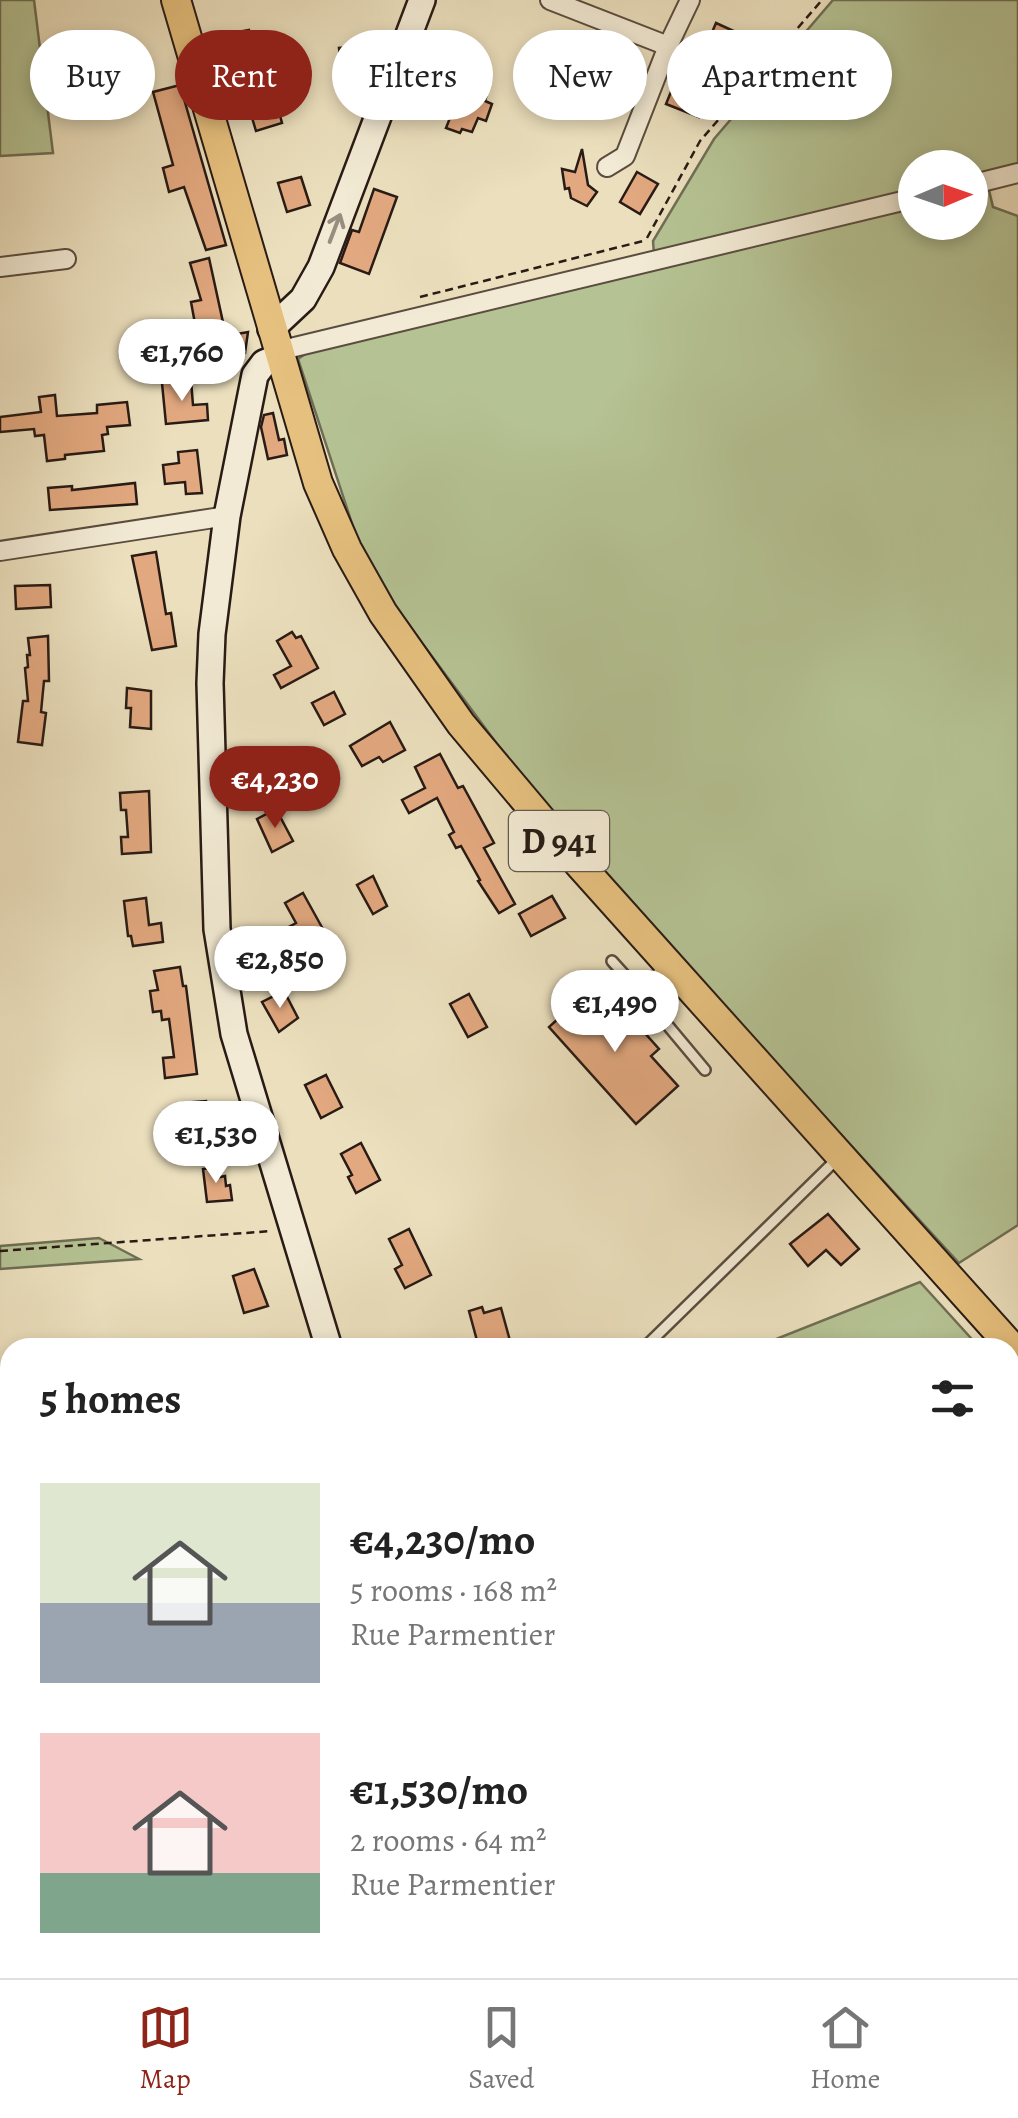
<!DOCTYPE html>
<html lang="en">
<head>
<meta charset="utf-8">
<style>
	body { margin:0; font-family:Alegreya,serif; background:#f2f2f2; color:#222; height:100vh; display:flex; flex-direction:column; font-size:38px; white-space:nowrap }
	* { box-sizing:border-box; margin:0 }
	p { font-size:32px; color:#767676 }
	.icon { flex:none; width:55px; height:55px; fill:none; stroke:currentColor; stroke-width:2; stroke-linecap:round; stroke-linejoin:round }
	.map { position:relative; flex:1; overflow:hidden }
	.sheet { position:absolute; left:0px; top:1338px; width:1020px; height:642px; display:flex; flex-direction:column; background:#fff; border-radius:30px 30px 0 0; box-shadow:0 5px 15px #0003 }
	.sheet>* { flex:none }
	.hud { position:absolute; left:30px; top:30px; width:960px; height:90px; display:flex; gap:20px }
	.needle { width:65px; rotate:88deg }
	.buttons { position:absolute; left:898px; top:150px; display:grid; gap:20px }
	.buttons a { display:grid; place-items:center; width:90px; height:90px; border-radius:50%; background:#fff; box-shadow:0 5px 15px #0003; font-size:50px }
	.price { position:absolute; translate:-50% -85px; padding:0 22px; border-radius:35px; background:#fff; color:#222; font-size:32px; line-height:65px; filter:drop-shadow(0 2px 5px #0008) }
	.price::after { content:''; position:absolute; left:50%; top:60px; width:30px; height:22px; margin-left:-15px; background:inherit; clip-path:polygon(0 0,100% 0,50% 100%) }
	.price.selected { background:#8f2418; color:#fff }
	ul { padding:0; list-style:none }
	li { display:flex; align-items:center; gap:30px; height:250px; padding:0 40px }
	li span { display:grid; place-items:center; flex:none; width:280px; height:200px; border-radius:0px; color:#555 }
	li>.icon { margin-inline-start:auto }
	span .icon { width:120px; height:120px; fill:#fffc; stroke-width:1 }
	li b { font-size:42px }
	h2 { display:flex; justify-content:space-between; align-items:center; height:120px; padding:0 40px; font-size:42px }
	.tag { padding:0 35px; border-radius:45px; background:#fff; box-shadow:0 5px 15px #0003; font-size:35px; line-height:90px }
	.tag.selected { background:#8f2418; color:#fff }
	.dock { display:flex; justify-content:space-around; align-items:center; height:140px; border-top:2px solid #e0e0e0; background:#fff; font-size:28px; color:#767676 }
	.dock a { display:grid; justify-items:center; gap:5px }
	.dock .selected { color:#8f2418 }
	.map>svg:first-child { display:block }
	.green { fill:#b5c293; stroke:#6f6e54; stroke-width:2.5 }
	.building { fill:#e2a87f; stroke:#291b15; stroke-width:2.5 }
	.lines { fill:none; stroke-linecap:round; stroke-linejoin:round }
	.lane-casing { stroke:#5a4c3f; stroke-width:14 }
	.street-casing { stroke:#5a4c3f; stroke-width:22 }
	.secondary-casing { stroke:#291b15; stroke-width:30 }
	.primary-casing { stroke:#291b15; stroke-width:32 }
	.path { stroke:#291b15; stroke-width:2.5; stroke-dasharray:8 5; stroke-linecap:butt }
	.lane { stroke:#f2ead4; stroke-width:9 }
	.street { stroke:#f2ead4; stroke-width:18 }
	.secondary { stroke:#f2ead4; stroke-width:25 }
	.primary { stroke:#e6c07e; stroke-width:28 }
	.oneway { stroke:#988d7e }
	.labels { text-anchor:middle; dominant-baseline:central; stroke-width:8; stroke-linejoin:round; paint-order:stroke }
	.shield { fill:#f2ead4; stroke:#65594e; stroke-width:2.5 }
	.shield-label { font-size:35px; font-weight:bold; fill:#291b15 }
</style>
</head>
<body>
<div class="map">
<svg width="1018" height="1978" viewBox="0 0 1018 1978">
	<rect width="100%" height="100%" fill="#ebdfbd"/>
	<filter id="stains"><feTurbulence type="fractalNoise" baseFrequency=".002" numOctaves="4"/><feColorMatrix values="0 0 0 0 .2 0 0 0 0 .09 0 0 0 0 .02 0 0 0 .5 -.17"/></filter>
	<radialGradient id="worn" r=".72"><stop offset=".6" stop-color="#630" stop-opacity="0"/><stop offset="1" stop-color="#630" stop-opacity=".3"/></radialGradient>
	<g class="green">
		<polygon points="0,0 34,0 53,153 0,156"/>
		<polygon points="833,0 1018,0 1018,167 970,179 970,168 915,168 915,192 654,254 653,241 714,139"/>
		<polygon points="988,186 993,207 1018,216 1018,1225 959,1263 558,826 396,608 363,557 298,359 308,352 915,204 915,222 970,222 970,190"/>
		<polygon points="99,1238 139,1259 0,1269 0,1246"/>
		<polygon points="920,1282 979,1347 756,1347"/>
		<polygon points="1010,1381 1018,1390 1018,1742 1010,1747"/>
		<polygon points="10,1520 10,1970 185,1970 185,1978 0,1978 0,1521"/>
		<polygon points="1018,1759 1018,1978 954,1978 947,1970 1010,1970 1010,1765"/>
		<polygon points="403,1970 677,1970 683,1978 402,1978"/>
	</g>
	<g class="building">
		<polygon points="716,23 751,39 744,55 729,48 721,65 702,56"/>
		<polygon points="249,30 254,50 262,49 282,123 256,131 227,34"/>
		<polygon points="363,46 366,71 342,74 339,48"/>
		<polygon points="608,47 630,55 617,89 595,81"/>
		<polygon points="677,77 695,84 692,92 706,97 699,117 666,104"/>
		<polygon points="180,85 226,245 206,250 184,187 169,192 163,168 173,165 153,92"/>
		<polygon points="463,85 487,94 485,101 492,104 486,121 478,118 472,132 462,129 460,133 446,128"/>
		<polygon points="582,149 588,185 597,192 587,206 571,198 569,188 565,189 562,169 575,172"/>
		<polygon points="637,172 658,184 640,214 620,202"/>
		<polygon points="301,177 310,205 287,212 278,183"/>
		<polygon points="374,189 397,197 369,274 340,263 352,230 359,232"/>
		<polygon points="209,258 226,336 248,332 245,353 216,359 209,327 196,329 191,302 201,300 190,263"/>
		<polygon points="191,380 193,405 207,404 208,420 166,424 162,383"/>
		<polygon points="55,395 57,416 97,413 97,405 127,402 130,425 107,427 108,434 102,435 104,451 65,455 65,459 47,461 44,435 35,436 34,429 0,432 0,417 41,412 39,397"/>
		<polygon points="273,413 279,440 284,439 287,455 268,459 261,427 264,415"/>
		<polygon points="197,450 202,493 186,494 185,482 165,484 163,465 179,463 178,452"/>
		<polygon points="135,483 137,504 50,510 48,488 72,486 72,490"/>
		<polygon points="156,552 166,614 171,613 176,646 152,650 132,556"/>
		<polygon points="50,585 51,607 16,609 15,586"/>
		<polygon points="292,632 296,638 301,636 318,668 281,688 274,675 291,666 277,641"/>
		<polygon points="48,636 49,681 44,681 41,712 46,713 42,745 18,742 23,701 28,701 25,668 28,667 27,655 30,655 28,638"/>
		<polygon points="127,688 151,691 151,729 130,727 131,708 126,708"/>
		<polygon points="334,692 345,714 324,725 312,703"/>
		<polygon points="390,722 405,750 383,762 379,757 362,766 350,746"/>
		<polygon points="440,754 458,788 463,786 494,843 484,848 515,904 499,913 478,881 480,880 461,846 456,848 449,835 454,832 437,798 409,813 402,800 425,788 415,767"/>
		<polygon points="149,791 151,852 122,854 121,837 128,837 126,810 121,810 120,793"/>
		<polygon points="276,809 293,841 272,852 257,819"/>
		<polygon points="373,876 387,906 373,914 357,885"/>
		<polygon points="303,893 324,931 295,947 285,929 296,923 285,903"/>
		<polygon points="552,896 565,918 531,936 519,914"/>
		<polygon points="146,898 149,925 161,923 163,942 133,946 131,936 128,936 124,901"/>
		<polygon points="180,967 183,986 186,986 197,1074 165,1078 163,1058 174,1057 169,1019 162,1020 161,1011 153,1012 150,991 158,990 154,971"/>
		<polygon points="591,989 618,1019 626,1012 659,1049 651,1056 678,1086 636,1124 549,1027"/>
		<polygon points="284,991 298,1018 279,1032 262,1002"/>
		<polygon points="469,994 487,1027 468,1037 450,1004"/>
		<polygon points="326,1075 342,1107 321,1118 305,1085"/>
		<polygon points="206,1101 210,1138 182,1141 183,1103"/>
		<polygon points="361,1143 380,1180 356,1193 348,1177 352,1175 341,1154"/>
		<polygon points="219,1167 220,1177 225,1176 226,1186 230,1185 232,1200 207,1202 203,1169"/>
		<polygon points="828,1214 859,1249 841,1265 826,1250 808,1266 790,1244"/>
		<polygon points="409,1229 431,1275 405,1288 395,1269 402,1265 389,1239"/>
		<polygon points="254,1269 268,1306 244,1313 233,1276"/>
		<polygon points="482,1307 484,1313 501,1308 512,1348 479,1348 469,1311"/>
	</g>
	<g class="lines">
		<g class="lane-casing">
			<g id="lane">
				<polyline points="612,961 639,991"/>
				<polyline points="666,966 639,991 705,1070"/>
				<polyline points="644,1348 838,1158"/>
			</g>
		</g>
		<g class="street-casing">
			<g id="street">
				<polyline points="550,0 668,46 690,0"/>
				<polyline points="607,167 625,156 668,46"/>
				<polyline points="970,185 1018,173"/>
				<polyline points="0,267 66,259"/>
				<polyline points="278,351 915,198"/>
				<polyline points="0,551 227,516"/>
				<polyline points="394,1978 395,1970"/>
			</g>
		</g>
		<g class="secondary-casing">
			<g id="secondary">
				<polyline points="271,329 303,299 321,267 422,0"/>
				<polyline points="279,357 264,363 255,375 227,516 212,634 210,683 217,929 234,1034 329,1348"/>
				<polyline points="692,1970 698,1978"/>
			</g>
		</g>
		<g class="primary-casing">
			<polyline id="primary" points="176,0 318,483 347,549 383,613 461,724 578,863 1018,1354"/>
		</g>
		<g class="path">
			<polyline points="679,63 741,88"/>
			<polyline points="647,238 700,141 822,0"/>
			<polyline points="420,297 647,240"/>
			<polyline points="0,1251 272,1231"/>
		</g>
		<use href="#lane" class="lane"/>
		<use href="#street" class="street"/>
		<use href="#secondary" class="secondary"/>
		<use href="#primary" class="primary"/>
	</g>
	<defs><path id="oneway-shaft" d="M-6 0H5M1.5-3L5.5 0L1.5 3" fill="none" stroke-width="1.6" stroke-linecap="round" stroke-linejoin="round" transform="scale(2.5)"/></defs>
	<use class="oneway" href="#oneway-shaft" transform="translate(335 228) rotate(-69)"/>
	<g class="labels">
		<rect class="shield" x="509" y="811" width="100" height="60" rx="8"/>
		<g class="shield-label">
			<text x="559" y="841">D 941</text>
		</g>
	</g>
	<rect width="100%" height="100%" filter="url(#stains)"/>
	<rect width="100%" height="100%" fill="url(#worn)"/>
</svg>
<div class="buttons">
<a><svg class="needle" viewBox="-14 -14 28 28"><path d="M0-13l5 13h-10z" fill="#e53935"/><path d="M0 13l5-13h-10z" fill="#767676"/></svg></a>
</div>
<b class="price" style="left:182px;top:404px">€1,760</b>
<b class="price selected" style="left:275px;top:831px">€4,230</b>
<b class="price" style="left:280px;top:1011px">€2,850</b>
<b class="price" style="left:615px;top:1055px">€1,490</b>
<b class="price" style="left:216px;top:1186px">€1,530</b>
<div class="hud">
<a class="tag">Buy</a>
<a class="tag selected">Rent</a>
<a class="tag">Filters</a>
<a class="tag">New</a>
<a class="tag">Apartment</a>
</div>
<section class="sheet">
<h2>5 homes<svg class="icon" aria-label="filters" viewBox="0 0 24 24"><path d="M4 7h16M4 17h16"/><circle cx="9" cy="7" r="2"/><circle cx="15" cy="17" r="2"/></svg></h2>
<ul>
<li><span style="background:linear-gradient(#dfe7d0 60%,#9aa5b1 0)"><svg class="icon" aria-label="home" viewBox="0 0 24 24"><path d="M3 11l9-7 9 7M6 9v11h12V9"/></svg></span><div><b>€4,230/mo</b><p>5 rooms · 168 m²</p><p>Rue Parmentier</p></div></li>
<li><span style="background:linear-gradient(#f6c9c9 70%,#7fa58c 0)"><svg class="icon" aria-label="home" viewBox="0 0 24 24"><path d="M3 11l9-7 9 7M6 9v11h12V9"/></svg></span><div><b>€1,530/mo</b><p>2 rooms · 64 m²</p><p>Rue Parmentier</p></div></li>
</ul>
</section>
</div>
<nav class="dock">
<a class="selected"><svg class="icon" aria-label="map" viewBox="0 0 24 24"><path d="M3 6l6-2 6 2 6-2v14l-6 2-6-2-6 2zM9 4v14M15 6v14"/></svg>Map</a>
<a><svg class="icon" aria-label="saved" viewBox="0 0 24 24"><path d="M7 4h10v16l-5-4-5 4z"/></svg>Saved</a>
<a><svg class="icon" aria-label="home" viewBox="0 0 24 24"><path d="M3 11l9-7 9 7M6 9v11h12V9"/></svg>Home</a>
</nav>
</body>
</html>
